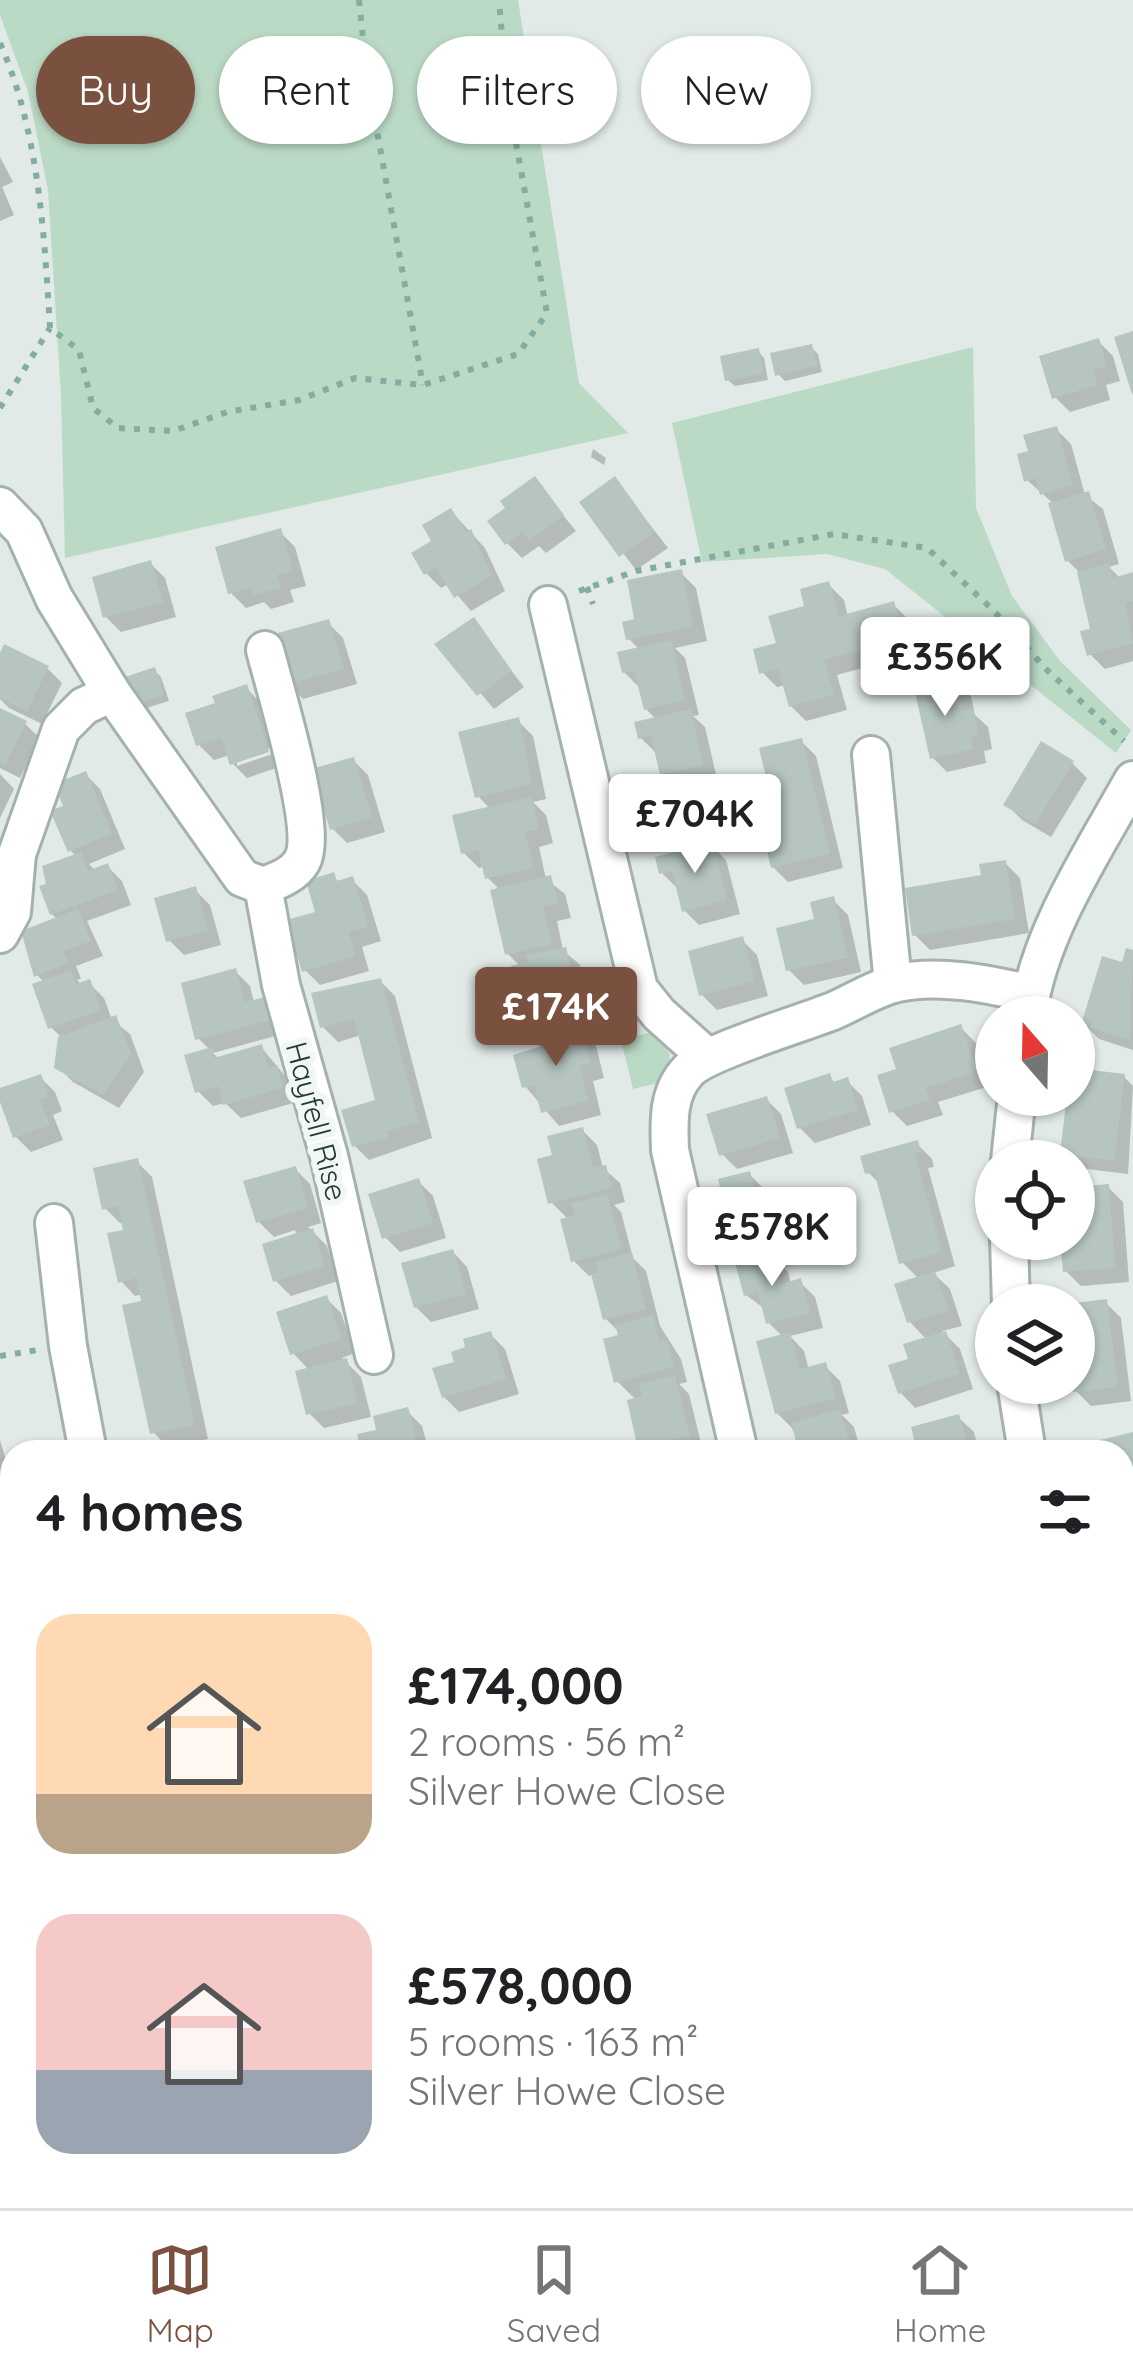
<!DOCTYPE html>
<html lang="en">
<head>
<meta charset="utf-8">
<style>
	body { margin:0; font-family:Quicksand,sans-serif; background:#f6f6f6; color:#202124; height:100vh; display:flex; flex-direction:column; font-size:45px; white-space:nowrap }
	* { box-sizing:border-box; margin:0 }
	p { font-size:39px; color:#757577 }
	.icon { flex:none; width:66px; height:66px; fill:none; stroke:currentColor; stroke-width:2; stroke-linecap:round; stroke-linejoin:round }
	.map { position:relative; flex:1; overflow:hidden }
	.drawer { position:absolute; left:0px; top:1440px; width:1134px; height:768px; display:flex; flex-direction:column; background:#fff; border-radius:36px 36px 0 0; box-shadow:0 3px 9px #0004 }
	.drawer>* { flex:none }
	.top-card { position:absolute; left:36px; top:36px; width:1062px; height:108px; display:flex; gap:24px }
	.needle { width:78px; rotate:340deg }
	.buttons { position:absolute; left:975px; top:996px; display:grid; gap:24px }
	.buttons a { display:grid; place-items:center; width:120px; height:120px; border-radius:50%; background:#fff; box-shadow:0 3px 9px #0004; font-size:60px }
	.price { position:absolute; translate:-50% -102px; padding:0 27px; border-radius:12px; background:#fff; color:#222; font-size:39px; line-height:78px; filter:drop-shadow(0 3px 6px #0008) }
	.price::after { content:''; position:absolute; left:50%; top:72px; width:36px; height:27px; margin-left:-18px; background:inherit; clip-path:polygon(0 0,100% 0,50% 100%) }
	.price.on { background:#7a513f; color:#fff }
	ul { padding:0; list-style:none }
	li { display:flex; align-items:center; gap:36px; height:300px; padding:0 36px }
	li span { display:grid; place-items:center; flex:none; width:336px; height:240px; border-radius:36px; color:#555 }
	li>.icon { margin-inline-start:auto }
	span .icon { width:144px; height:144px; fill:#fffc; stroke-width:1 }
	li b { font-size:51px }
	h2 { display:flex; justify-content:space-between; align-items:center; height:144px; padding:0 36px; font-size:51px }
	.tag { padding:0 42px; border-radius:54px; background:#fff; box-shadow:0 3px 9px #0004; font-size:42px; line-height:108px }
	.tag.on { background:#7a513f; color:#fff }
	.tab-bar { display:flex; justify-content:space-around; align-items:center; height:168px; border-top:3px solid #e0e0e0; background:#fff; font-size:33px; color:#757577 }
	.tab-bar a { display:grid; justify-items:center; gap:6px }
	.tab-bar .on { color:#7a513f }
	.map>svg:first-child { display:block }
	.green { fill:#bbdac5 }
	.shadow { fill:#0003 }
	.building { fill:#b6c5c0 }
	.lines { fill:none; stroke-linecap:round; stroke-linejoin:round }
	.minor-casing { stroke:#a4b2ae; stroke-width:42 }
	.path { stroke:#83aca2; stroke-width:6; stroke-dasharray:6 9; stroke-linecap:butt }
	.minor { stroke:#fff; stroke-width:36 }
	.labels { text-anchor:middle; dominant-baseline:central; stroke-width:12; stroke-linejoin:round; paint-order:stroke }
	.street-label { font-size:30px; fill:#223a35; stroke:#f1f7f4 }
</style>
</head>
<body>
<div class="map">
<svg width="1133" height="2208" viewBox="0 0 1133 2208">
	<rect width="100%" height="100%" fill="#e1eae7"/>
	<g class="green">
		<polygon points="0,0 518,0 579,383 628,433 65,558 61,396 48,190 28,92 0,15"/>
		<polygon points="973,347 976,508 1012,596 1060,661 1131,730 1116,753 885,569 827,554 702,562 672,423"/>
		<polygon points="655,1031 670,1055 666,1081 633,1089 621,1040"/>
	</g>
	<g class="shadow">
		<polygon points="0,157 13,182 2,187 14,215 0,221"/>
		<polygon points="1098,341 1113,356 1120,381 1106,385 1110,400 1070,412 1055,397"/>
		<polygon points="811,347 818,354 822,372 785,381 778,374"/>
		<polygon points="758,351 764,358 768,380 735,386 728,380"/>
		<polygon points="1056,429 1071,444 1085,495 1103,509 1119,564 1109,567 1121,579 1133,575 1133,661 1105,669 1090,654 1093,631 1080,573 1067,560 1054,504 1027,480 1032,454"/>
		<polygon points="593,449 606,458 604,465 591,457"/>
		<polygon points="534,480 576,531 546,553 539,546 522,558 507,543"/>
		<polygon points="615,480 668,548 636,570 584,502"/>
		<polygon points="451,511 485,548 505,591 471,611 448,584 441,588 426,573"/>
		<polygon points="280,532 295,547 306,586 290,590 294,602 271,609 264,602 246,608 231,593"/>
		<polygon points="150,563 165,578 176,617 121,632 106,617"/>
		<polygon points="681,573 696,588 707,641 675,648 685,658 699,715 693,716 705,727 717,779 701,783 711,794 724,850 718,852 726,860 740,914 699,925 684,910 677,888 662,873 687,852 677,842 672,819 654,805 673,784 662,773 656,753 641,738 657,720 646,709 639,687 624,672 640,650 629,639 638,622"/>
		<polygon points="829,585 844,600 848,617 893,604 908,619 921,668 889,677 877,664 837,675 847,710 806,721 791,706 786,685 777,687 762,672"/>
		<polygon points="473,621 524,687 494,709 439,644"/>
		<polygon points="328,623 343,638 357,684 303,699 288,684"/>
		<polygon points="0,659 47,668 62,683 42,724 9,708 0,699"/>
		<polygon points="154,670 161,677 169,701 143,709 137,703"/>
		<polygon points="956,681 971,696 975,715 988,727 992,749 984,751 986,763 947,772 932,757"/>
		<polygon points="246,688 261,703 276,746 237,759 237,766 278,752 282,766 247,778 232,763 230,755 214,760 199,745 218,705"/>
		<polygon points="0,711 25,724 40,738 20,778 0,768"/>
		<polygon points="518,721 533,736 546,799 533,802 546,815 553,843 539,847 546,879 565,894 571,918 557,921 563,950 580,965 586,994 573,997 579,1027 595,1042 604,1078 593,1081 601,1115 559,1126 525,1086 543,1049 526,1031 524,1022 518,1023 503,1008 519,986 521,967 508,954 500,890 487,877 485,866 479,868 464,853 491,810 478,796"/>
		<polygon points="801,741 816,756 843,868 788,882 773,867 785,841"/>
		<polygon points="353,760 368,775 385,832 347,843 332,828"/>
		<polygon points="1072,763 1087,778 1051,837 1022,820 1007,805"/>
		<polygon points="0,774 14,789 0,818"/>
		<polygon points="85,774 100,789 125,849 89,864 96,871 107,866 122,881 131,905 87,921 103,956 76,966 81,979 77,980 82,985 89,983 104,998 112,1020 130,1034 144,1072 119,1108 73,1082 58,1067 61,1037 51,1027 45,983 37,975 58,920 52,914 77,857 70,850 67,807"/>
		<polygon points="1005,863 1020,878 1029,933 930,950 915,935"/>
		<polygon points="333,876 340,883 352,880 367,895 381,941 362,947 369,971 320,985 305,970"/>
		<polygon points="195,890 210,905 221,945 184,955 169,940"/>
		<polygon points="833,900 848,915 861,972 804,985 789,970"/>
		<polygon points="742,940 757,955 768,996 717,1010 702,995"/>
		<polygon points="1128,952 1133,953 1133,1050 1099,1039 1084,1024 1124,965"/>
		<polygon points="235,971 250,986 254,1003 264,1000 279,1015 283,1034 213,1053 219,1059 261,1047 291,1083 297,1102 241,1118 225,1103 213,1106 198,1091 210,1050 198,1038"/>
		<polygon points="380,981 395,996 432,1138 369,1160 354,1145 378,1102 361,1035 338,1042 323,1027"/>
		<polygon points="961,1028 976,1043 990,1086 938,1102 943,1115 907,1126 892,1111 900,1071"/>
		<polygon points="1074,1071 1123,1076 1133,1086 1128,1174 1078,1168 1063,1153 1070,1095 1074,1095"/>
		<polygon points="40,1077 55,1092 62,1111 53,1115 63,1140 31,1152 16,1137 0,1092"/>
		<polygon points="829,1077 836,1084 847,1081 862,1096 871,1125 815,1143 800,1128"/>
		<polygon points="766,1099 781,1114 793,1153 737,1169 722,1154"/>
		<polygon points="582,1130 597,1145 603,1168 620,1183 625,1202 614,1205 621,1212 633,1258 646,1271 660,1326 681,1359 687,1382 679,1384 689,1394 703,1451 646,1452 641,1447 636,1400 617,1381 620,1333 605,1318 594,1274 589,1276 574,1261 569,1220 551,1202 556,1157"/>
		<polygon points="917,1144 932,1159 934,1167 928,1168 955,1266 933,1273 950,1289 962,1326 942,1331 960,1349 973,1389 915,1408 901,1393 912,1361 927,1340 909,1321 919,1279 902,1262 881,1185 868,1172"/>
		<polygon points="137,1162 152,1177 208,1439 168,1447 153,1432 143,1294 135,1296 121,1281 125,1222 120,1223 105,1208"/>
		<polygon points="295,1169 310,1184 321,1223 308,1227 327,1246 338,1281 291,1296 276,1281 297,1236 295,1230 274,1237 259,1222"/>
		<polygon points="749,1174 764,1189 766,1199 778,1196 793,1211 802,1247 771,1255 788,1272 791,1284 800,1282 815,1297 823,1328 790,1336 804,1351 809,1370 825,1366 840,1381 849,1413 842,1415 854,1427 861,1452 802,1452 792,1428 777,1413 783,1337 769,1323 765,1309 746,1295 765,1259 748,1242 744,1225 729,1210"/>
		<polygon points="418,1181 433,1196 446,1238 400,1252 385,1237"/>
		<polygon points="1108,1187 1123,1202 1129,1282 1081,1286 1066,1271 1063,1239 1074,1239 1074,1190"/>
		<polygon points="453,1252 467,1267 479,1309 431,1322 416,1307"/>
		<polygon points="326,1298 341,1313 355,1353 342,1358 361,1377 371,1417 324,1428 309,1413 310,1371 293,1353"/>
		<polygon points="1106,1303 1121,1318 1131,1401 1091,1406 1076,1391"/>
		<polygon points="490,1334 505,1349 519,1394 459,1412 444,1397 458,1364"/>
		<polygon points="407,1411 422,1426 429,1452 364,1452 360,1437 380,1432"/>
		<polygon points="959,1418 974,1432 979,1452 920,1452"/>
		<polygon points="1133,1435 1133,1503 1122,1506 1122,1452 1075,1452"/>
		<polygon points="0,1440 7,1464 12,1463 12,1582 0,1570"/>
		<polygon points="12,1726 12,1851 0,1828 0,1730"/>
		<polygon points="12,2073 12,2091 3,2082"/>
		<polygon points="1122,2098 1133,2108 1133,2139 1122,2150"/>
		<polygon points="0,2099 12,2111 12,2168 0,2180"/>
		<polygon points="363,2196 398,2196 401,2201 375,2208"/>
		<polygon points="489,2196 525,2196 516,2198 526,2208 482,2208 498,2205"/>
		<polygon points="993,2196 1050,2196 1053,2208 996,2208"/>
		<polygon points="694,2200 702,2208 656,2208"/>
	</g>
	<g class="building">
		<polygon points="1133,331 1133,394 1132,394 1114,337"/>
		<polygon points="1099,338 1107,366 1093,370 1097,385 1052,399 1039,356"/>
		<polygon points="812,344 817,366 775,376 770,353"/>
		<polygon points="759,348 763,374 725,381 720,356"/>
		<polygon points="1057,426 1073,485 1040,495 1035,478 1024,482 1017,454 1028,451 1023,435"/>
		<polygon points="535,476 564,515 529,541 523,532 505,545 487,521 505,508 500,501"/>
		<polygon points="615,476 655,532 619,557 579,502"/>
		<polygon points="1089,491 1106,549 1065,562 1048,503"/>
		<polygon points="451,508 466,532 471,529 492,576 454,598 436,568 424,575 411,553 431,541 422,525"/>
		<polygon points="281,528 293,571 277,575 281,588 253,595 251,588 228,594 215,547"/>
		<polygon points="151,560 163,602 103,618 92,577"/>
		<polygon points="1109,563 1113,578 1133,572 1133,601 1125,603 1133,643 1087,656 1080,631 1090,629 1077,572"/>
		<polygon points="682,569 693,627 626,640 622,622 634,619 627,580"/>
		<polygon points="829,581 839,616 894,601 908,654 872,663 868,648 824,660 834,695 789,707 778,669 759,674 753,649 776,643 768,616 804,606 800,589"/>
		<polygon points="474,617 512,671 477,696 434,644"/>
		<polygon points="329,619 344,669 286,685 274,634"/>
		<polygon points="671,640 685,700 644,710 634,670 622,673 617,652"/>
		<polygon points="4,644 49,666 27,711 0,698 0,653"/>
		<polygon points="155,667 164,695 134,704 125,677"/>
		<polygon points="957,678 964,711 973,709 979,734 971,736 973,749 930,759 914,688"/>
		<polygon points="247,684 269,752 230,765 221,738 196,746 185,713 215,703 212,696"/>
		<polygon points="0,708 27,721 5,765 0,763"/>
		<polygon points="691,709 703,765 660,775 651,736 638,739 634,722"/>
		<polygon points="519,717 532,784 475,798 458,732"/>
		<polygon points="802,738 830,854 771,868 765,843 781,839 759,748"/>
		<polygon points="1041,741 1074,761 1035,824 1003,805"/>
		<polygon points="354,757 372,817 330,830 311,769"/>
		<polygon points="86,771 112,834 68,852 50,811 63,806 54,784"/>
		<polygon points="697,776 711,836 675,844 666,803 651,806 647,787"/>
		<polygon points="532,797 539,829 525,832 534,868 485,879 478,850 461,854 452,815"/>
		<polygon points="712,842 727,900 682,912 672,871 659,874 655,857"/>
		<polygon points="81,852 88,871 108,863 118,890 50,915 39,886 46,884 42,866"/>
		<polygon points="1006,860 1015,919 912,936 905,888 981,875 979,864"/>
		<polygon points="334,872 337,881 353,876 368,927 349,932 356,956 302,972 286,920 315,912 306,881"/>
		<polygon points="551,875 558,904 543,907 552,944 505,955 490,890"/>
		<polygon points="196,886 208,930 166,942 154,898"/>
		<polygon points="834,896 848,958 786,971 776,928 814,919 810,902"/>
		<polygon points="78,909 91,941 63,951 68,963 34,977 21,931"/>
		<polygon points="743,936 755,981 699,996 688,951"/>
		<polygon points="566,947 573,979 560,982 568,1023 523,1033 517,1005 500,1009 496,988 515,984 511,966 528,962 526,955"/>
		<polygon points="1126,948 1133,950 1130,1040 1081,1025 1102,956 1122,962"/>
		<polygon points="236,968 245,1002 265,997 270,1020 195,1040 181,983"/>
		<polygon points="71,970 76,984 90,979 101,1010 48,1029 32,984"/>
		<polygon points="381,978 419,1123 387,1131 389,1137 352,1147 341,1110 375,1100 354,1019 320,1028 311,993"/>
		<polygon points="116,1015 131,1055 103,1095 54,1068 58,1037"/>
		<polygon points="581,1024 591,1063 580,1066 588,1101 541,1113 534,1085 522,1088 513,1055 552,1043 549,1033"/>
		<polygon points="961,1024 977,1071 926,1088 930,1100 889,1113 877,1075 896,1069 889,1048"/>
		<polygon points="262,1044 268,1068 277,1065 283,1088 223,1105 218,1086 195,1093 184,1055 212,1047 214,1058"/>
		<polygon points="1074,1068 1125,1074 1114,1161 1060,1154 1067,1095 1074,1095"/>
		<polygon points="830,1073 833,1082 848,1077 858,1110 797,1129 784,1088"/>
		<polygon points="41,1074 49,1096 40,1100 50,1125 13,1138 0,1102 0,1088"/>
		<polygon points="767,1096 780,1138 719,1156 706,1114"/>
		<polygon points="583,1127 593,1167 606,1165 612,1188 548,1204 537,1159 552,1155 547,1136"/>
		<polygon points="918,1140 921,1152 915,1154 942,1252 899,1264 874,1172 865,1174 860,1156"/>
		<polygon points="138,1158 195,1425 150,1434 122,1305 141,1301 136,1278 118,1283 107,1233 123,1230 118,1206 102,1210 93,1168"/>
		<polygon points="296,1166 308,1208 256,1223 243,1181"/>
		<polygon points="750,1171 757,1198 779,1193 789,1233 745,1243 737,1209 726,1211 718,1179"/>
		<polygon points="419,1178 433,1223 382,1239 368,1194"/>
		<polygon points="1109,1184 1115,1268 1063,1272 1060,1239 1074,1239 1074,1187"/>
		<polygon points="607,1194 622,1249 571,1262 560,1219 575,1216 571,1203"/>
		<polygon points="313,1228 325,1266 273,1282 262,1244"/>
		<polygon points="453,1249 466,1294 414,1308 401,1263"/>
		<polygon points="632,1252 646,1309 603,1320 591,1274 598,1273 595,1262"/>
		<polygon points="774,1253 781,1284 801,1278 810,1313 766,1324 758,1292 744,1296 735,1263"/>
		<polygon points="935,1271 949,1311 907,1323 894,1284"/>
		<polygon points="327,1295 342,1339 290,1355 276,1312"/>
		<polygon points="1107,1299 1118,1387 1073,1392 1074,1303"/>
		<polygon points="653,1315 660,1342 667,1340 674,1367 614,1383 603,1339 618,1335 615,1325"/>
		<polygon points="491,1331 506,1379 442,1398 432,1368 454,1362 451,1352 465,1347 463,1339"/>
		<polygon points="946,1331 960,1374 898,1394 888,1365 908,1359 903,1344"/>
		<polygon points="790,1332 800,1369 826,1362 836,1398 775,1414 756,1341"/>
		<polygon points="347,1358 358,1403 306,1415 295,1371"/>
		<polygon points="675,1375 690,1436 638,1449 627,1400 642,1396 639,1384"/>
		<polygon points="408,1407 419,1450 361,1452 357,1434 376,1430 373,1416"/>
		<polygon points="840,1409 852,1452 799,1452 791,1423"/>
		<polygon points="959,1414 969,1452 917,1452 911,1427"/>
		<polygon points="1133,1432 1133,1486 1122,1488 1122,1452 1072,1452 1071,1447"/>
		<polygon points="12,1460 12,1569 0,1571 0,1463"/>
		<polygon points="12,1723 12,1844 3,1847 0,1727"/>
		<polygon points="1133,1952 1133,2050 1122,2043 1122,1968"/>
		<polygon points="0,2095 12,2108 12,2140 0,2152"/>
		<polygon points="990,2196 1041,2196 1043,2208 993,2208"/>
	</g>
	<g class="lines">
		<g class="minor-casing">
			<g id="minor">
				<polyline points="0,506 24,531 54,598 112,693 242,878 263,886 281,985 329,1156 374,1355"/>
				<polyline points="548,605 639,989 659,1014 707,1057"/>
				<polyline points="871,755 893,984"/>
				<path d="M263,886c14,-5 31,-11 39,-25 17,-31 -27,-172 -37,-211"/>
				<polyline points="0,934 12,912 17,854 61,729 84,706 112,693"/>
				<path d="M1028,1013c11,-80 66,-163 105,-233"/>
				<polyline points="1010,1161 1017,1095"/>
				<polyline points="54,1223 68,1346 88,1452"/>
				<polyline points="1009,1239 1011,1305"/>
				<polyline points="1016,1383 1027,1452"/>
				<path d="M739,1452l-69,-302c-1,-27 -3,-57 18,-79 17,-19 115,-48 145,-60 19,-8 39,-21 60,-27 43,-11 96,0 138,10"/>
				<polyline points="1122,1559 1133,1553"/>
				<polyline points="1122,1730 1133,1752"/>
				<polyline points="1122,1818 1133,1808"/>
				<polyline points="0,1968 12,1981"/>
				<polyline points="205,2196 216,2208"/>
				<polyline points="586,2196 588,2208"/>
				<polyline points="51,2208 65,2196"/>
				<polyline points="898,2208 899,2196"/>
			</g>
		</g>
		<g class="path">
			<polyline points="359,0 367,76 423,385"/>
			<path d="M0,43c39,89 44,189 50,285l29,22 14,58 25,20 55,3 54,-19 72,-12 56,-22 68,7 95,-31 29,-41 -40,-219 -8,-94"/>
			<polyline points="0,408 50,328"/>
			<polyline points="587,587 593,604"/>
			<polyline points="579,591 636,571 834,534 927,548 993,610 1047,670 1124,741"/>
			<polyline points="0,1356 38,1350"/>
		</g>
		<use href="#minor" class="minor"/>
	</g>
	<g class="labels">
		<g class="street-label">
			<text transform="translate(317 1121) rotate(75)">Hayfell Rise</text>
		</g>
	</g>
</svg>
<div class="buttons">
<a><svg class="needle" viewBox="-14 -14 28 28"><path d="M0-13l5 13h-10z" fill="#e53935"/><path d="M0 13l5-13h-10z" fill="#757577"/></svg></a>
<a><svg class="icon" aria-label="locate" viewBox="0 0 24 24"><circle cx="12" cy="12" r="6"/><path d="M12 2v4M12 18v4M2 12h4M18 12h4"/></svg></a>
<a><svg class="icon" aria-label="layers" viewBox="0 0 24 24"><path d="M12 4l9 5-9 5-9-5zM3 14l9 5 9-5"/></svg></a>
</div>
<b class="price" style="left:945px;top:719px">£356K</b>
<b class="price" style="left:695px;top:876px">£704K</b>
<b class="price on" style="left:556px;top:1069px">£174K</b>
<b class="price" style="left:772px;top:1289px">£578K</b>
<div class="top-card">
<a class="tag on">Buy</a>
<a class="tag">Rent</a>
<a class="tag">Filters</a>
<a class="tag">New</a>
</div>
<section class="drawer">
<h2>4 homes<svg class="icon" aria-label="filters" viewBox="0 0 24 24"><path d="M4 7h16M4 17h16"/><circle cx="9" cy="7" r="2"/><circle cx="15" cy="17" r="2"/></svg></h2>
<ul>
<li><span style="background:linear-gradient(#ffd9b3 75%,#b9a48a 0)"><svg class="icon" aria-label="home" viewBox="0 0 24 24"><path d="M3 11l9-7 9 7M6 9v11h12V9"/></svg></span><div><b>£174,000</b><p>2 rooms · 56 m²</p><p>Silver Howe Close</p></div></li>
<li><span style="background:linear-gradient(#f6c9c9 65%,#9aa5b1 0)"><svg class="icon" aria-label="home" viewBox="0 0 24 24"><path d="M3 11l9-7 9 7M6 9v11h12V9"/></svg></span><div><b>£578,000</b><p>5 rooms · 163 m²</p><p>Silver Howe Close</p></div></li>
</ul>
</section>
</div>
<nav class="tab-bar">
<a class="on"><svg class="icon" aria-label="map" viewBox="0 0 24 24"><path d="M3 6l6-2 6 2 6-2v14l-6 2-6-2-6 2zM9 4v14M15 6v14"/></svg>Map</a>
<a><svg class="icon" aria-label="saved" viewBox="0 0 24 24"><path d="M7 4h10v16l-5-4-5 4z"/></svg>Saved</a>
<a><svg class="icon" aria-label="home" viewBox="0 0 24 24"><path d="M3 11l9-7 9 7M6 9v11h12V9"/></svg>Home</a>
</nav>
</body>
</html>
